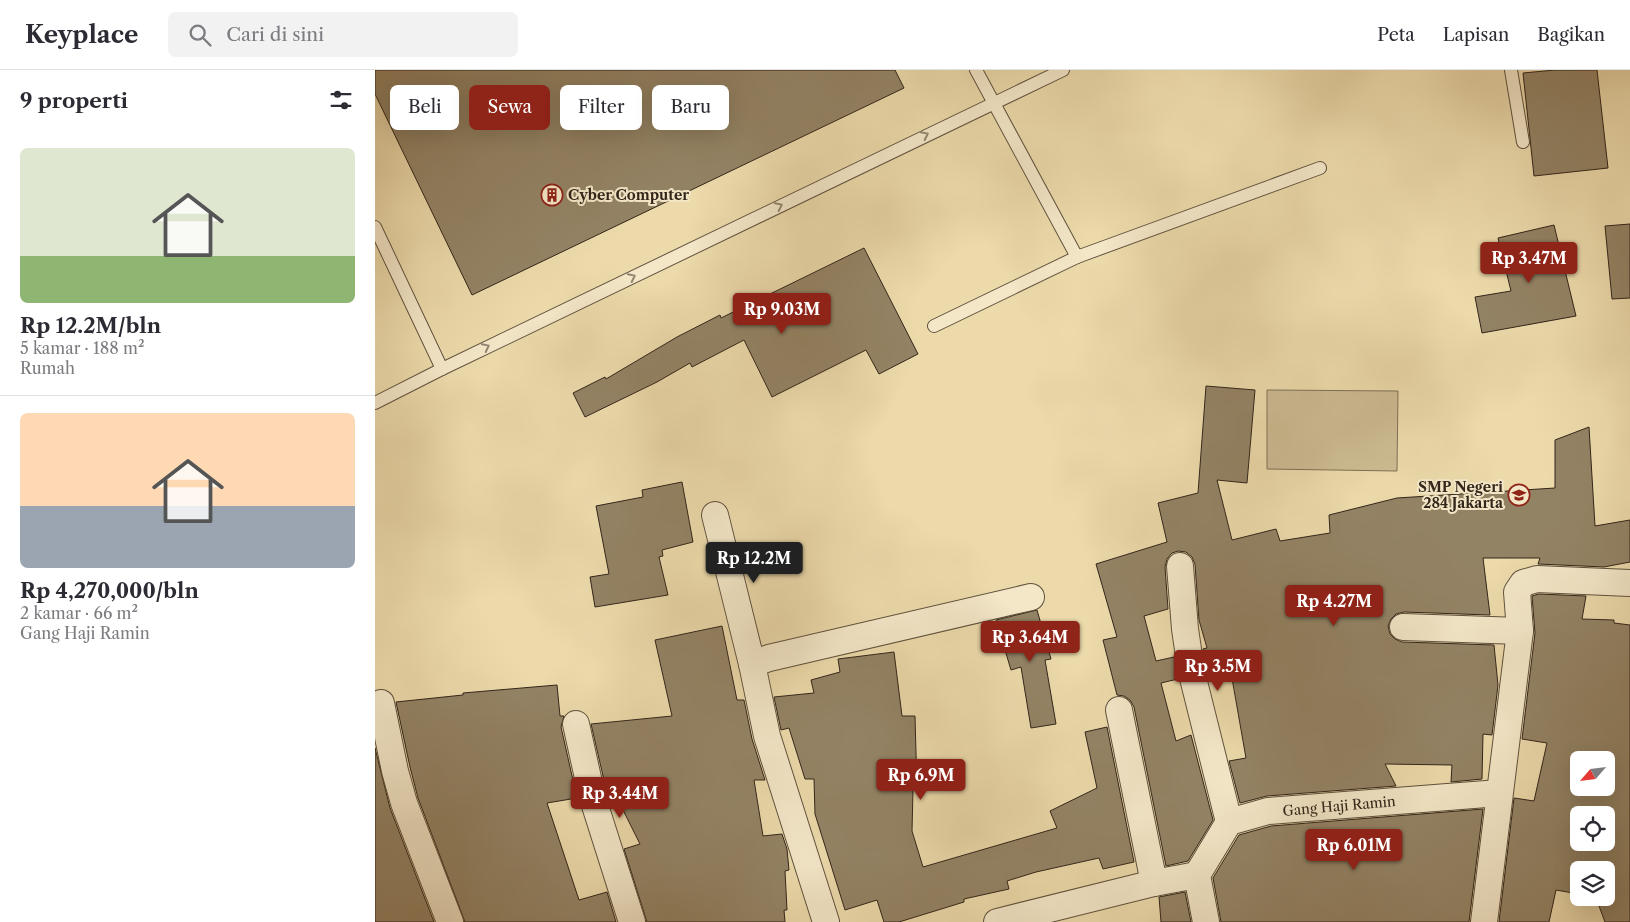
<!DOCTYPE html>
<html lang="id">
<head>
<meta charset="utf-8">
<style>
	body { margin:0; font-family:"Libre Caslon Text",serif; background:#f2f2f3; color:#2b2b33; height:100vh; display:flex; flex-direction:column; font-size:19px; white-space:nowrap }
	* { box-sizing:border-box; margin:0 }
	p { font-size:16px; color:#7c7c81 }
	.icon { flex:none; width:28px; height:28px; fill:none; stroke:currentColor; stroke-width:2; stroke-linecap:round; stroke-linejoin:round }
	.map { position:relative; flex:1; overflow:hidden }
	.panel { display:flex; flex-direction:column; background:#fff; width:375px }
	.panel>* { flex:none }
	.banner { position:absolute; left:15px; top:15px; width:475px; height:45px; display:flex; gap:10px }
	.needle { width:32px; rotate:242deg }
	.tools { position:absolute; left:1195px; top:681px; display:grid; gap:10px }
	.tools a { display:grid; place-items:center; width:45px; height:45px; border-radius:8px; background:#fff; box-shadow:0 5px 20px #0002; font-size:25px }
	.price { position:absolute; translate:-50% -42px; padding:0 11px; border-radius:5px; background:#8f2418; color:#fff; font-size:16px; line-height:32px; filter:drop-shadow(0 1px 2px #0008) }
	.price::after { content:''; position:absolute; left:50%; top:30px; width:15px; height:11px; margin-left:-8px; background:inherit; clip-path:polygon(0 0,100% 0,50% 100%) }
	.price.active { background:#222; color:#fff }
	ul { padding:0; list-style:none }
	li { display:grid; align-content:center; gap:10px; height:265px; padding:0 20px }
	li+li { border-top:1px solid #e1e1e2 }
	li span { display:grid; place-items:center; height:155px; border-radius:8px; color:#555 }
	li>.icon { margin-inline-start:auto }
	span .icon { width:90px; height:90px; fill:#fffc; stroke-width:1 }
	li b { font-size:21px }
	h2 { display:flex; justify-content:space-between; align-items:center; height:60px; padding:0 20px; font-size:21px }
	.pill { padding:0 18px; border-radius:8px; background:#fff; box-shadow:0 5px 20px #0002; font-size:18px; line-height:45px }
	.pill.active { background:#8f2418; color:#fff }
	header { display:flex; align-items:center; gap:30px; box-sizing:border-box; height:70px; padding:0 25px; background:#fff; border-bottom:1px solid #e1e1e2 }
	header strong { font-size:24px }
	nav { display:flex; gap:28px; margin-inline-start:auto; font-size:18px }
	.search { width:350px; height:45px; background:#f2f2f3; display:flex; align-items:center; gap:12px; box-sizing:border-box; padding:0 18px; border-radius:8px; color:#7c7c81; font-size:19px }
	main { display:flex; flex:1; min-height:0 }
	.map>svg:first-child { display:block }
	.green { fill:#ccbb92; stroke:#7f7056 }
	.building { fill:#938365; stroke:#32251a; fill-rule:evenodd }
	.lines { fill:none; stroke-linecap:round; stroke-linejoin:round }
	.lane-casing { stroke:#60523e; stroke-width:14 }
	.street-casing { stroke:#60523e; stroke-width:28 }
	.lane { stroke:#f3e7c8; stroke-width:12 }
	.street { stroke:#f3e7c8; stroke-width:26 }
	.oneway { stroke:#928671 }
	.labels { text-anchor:middle; dominant-baseline:central; stroke-width:4; stroke-linejoin:round; paint-order:stroke }
	.poi-label { font-size:14px; font-weight:bold; fill:#32251a; stroke:#f3e7c8; text-anchor:start }
	.street-label { font-size:14px; fill:#32251a; stroke:#f3e7c8 }
</style>
</head>
<body>
<header>
<strong>Keyplace</strong>
<div class="search"><svg class="icon" aria-label="search" viewBox="0 0 24 24"><circle cx="10" cy="10" r="6"/><path d="M15 15l6 6"/></svg>Cari di sini</div>
<nav><a>Peta</a><a>Lapisan</a><a>Bagikan</a></nav>
</header>
<main>
<section class="panel">
<h2>9 properti<svg class="icon" aria-label="filters" viewBox="0 0 24 24"><path d="M4 7h16M4 17h16"/><circle cx="9" cy="7" r="2"/><circle cx="15" cy="17" r="2"/></svg></h2>
<ul>
<li><span style="background:linear-gradient(#dfe7d0 70%,#8fb573 0)"><svg class="icon" aria-label="home" viewBox="0 0 24 24"><path d="M3 11l9-7 9 7M6 9v11h12V9"/></svg></span><div><b>Rp 12.2M/bln</b><p>5 kamar · 188 m²</p><p>Rumah</p></div></li>
<li><span style="background:linear-gradient(#ffd9b3 60%,#9aa5b1 0)"><svg class="icon" aria-label="home" viewBox="0 0 24 24"><path d="M3 11l9-7 9 7M6 9v11h12V9"/></svg></span><div><b>Rp 4,270,000/bln</b><p>2 kamar · 66 m²</p><p>Gang Haji Ramin</p></div></li>
</ul>
</section>
<div class="map">
<svg width="1255" height="852" viewBox="0 0 1255 852">
	<rect width="100%" height="100%" fill="#ecdaab"/>
	<filter id="stains"><feTurbulence type="fractalNoise" baseFrequency=".004" numOctaves="4"/><feColorMatrix values="0 0 0 0 .2 0 0 0 0 .09 0 0 0 0 .02 0 0 0 .5 -.17"/></filter>
	<radialGradient id="worn" r=".72"><stop offset=".6" stop-color="#630" stop-opacity="0"/><stop offset="1" stop-color="#630" stop-opacity=".3"/></radialGradient>
	<polygon class="green" points="892,320 1023,321 1022,401 892,399"/>
	<g class="building">
		<polygon points="0,0 520,0 529,18 97,225 0,24"/>
		<polygon points="1180,0 1222,0 1233,98 1159,106 1148,3"/>
		<polygon points="1255,154 1255,228 1237,229 1230,156"/>
		<polygon points="1179,155 1201,246 1107,263 1100,227 1136,221 1123,168"/>
		<polygon points="489,178 543,284 504,304 491,280 397,327 369,270 317,297 315,293 282,312 210,347 198,323 230,307 231,309 302,267 345,245 346,248"/>
		<polygon points="831,316 880,320 872,413 842,410 857,470 901,459 905,471 955,463 954,445 1022,428 1180,418 1180,370 1214,357 1220,456 1255,450 1255,492 1229,497 1163,494 1165,488 1108,488 1115,545 1029,542 1021,544 1016,549 1013,556 1015,564 1020,569 1027,572 1119,575 1123,615 1117,665 1108,664 1107,709 1076,712 1077,695 1010,694 1021,716 892,726 865,733 854,691 871,688 855,597 832,602 828,579 832,578 824,550 820,494 817,487 811,482 803,481 797,483 792,489 790,497 793,539 769,546 781,591 799,587 803,609 786,613 801,671 816,665 838,750 813,791 791,796 759,637 755,630 749,626 742,625 728,570 742,567 721,494 792,472 783,433 823,423"/>
		<polygon points="307,412 318,472 287,480 288,486 284,487 293,525 220,537 215,507 234,504 221,436 268,427 267,420"/>
		<path d="M1164,524l47,2 -4,23 32,1v3l16,2v297h-25l-9,-24h10v-28h-27v24l-23,-4 -7,32h-50l15,-124 20,3 13,-58 -25,-4 13,-106 -3,-37zM1204,690h27v28h-27zM1204,745h27v27h-27z"/>
		<polygon points="662,540 676,589 670,590 681,654 656,658 646,597 636,600 621,550"/>
		<polygon points="347,556 362,630 369,630 377,669 390,710 379,710 388,766 407,764 412,779 414,800 410,801 412,840 409,840 410,852 272,852 249,779 265,774 239,722 232,723 216,654 297,646 280,570"/>
		<polygon points="519,582 527,646 540,646 542,720 538,720 537,761 548,797 682,758 675,741 722,718 710,662 732,657 759,792 728,799 724,788 661,802 632,811 634,819 589,829 589,832 524,852 509,852 502,830 470,840 440,744 439,709 430,709 414,658 406,660 399,627 439,623 436,610 465,602 463,589"/>
		<polygon points="182,615 185,646 189,646 186,657 202,728 172,733 204,830 232,822 241,852 90,852 43,728 35,697 21,632 88,625 88,623"/>
		<polygon points="0,678 15,738 59,852 0,852"/>
		<polygon points="1108,739 1094,852 846,852 838,808 864,765 896,756"/>
		<polygon points="810,822 816,852 786,852 784,827"/>
	</g>
	<g class="lines">
		<g class="lane-casing">
			<g id="lane">
				<polyline points="601,0 702,187 945,98"/>
				<polyline points="1136,0 1148,72"/>
				<polyline points="0,157 67,299"/>
				<polyline points="559,256 702,187"/>
				<polyline points="0,333 67,299 688,0"/>
			</g>
		</g>
		<g class="street-casing">
			<g id="street">
				<polyline points="340,445 377,594 392,666 451,852"/>
				<polyline points="805,496 810,559 816,600 854,752"/>
				<polyline points="1028,557 1145,561"/>
				<polyline points="377,594 394,588 656,527"/>
				<polyline points="6,633 20,701 29,733 75,852"/>
				<polyline points="744,640 779,813"/>
				<polyline points="201,654 217,726 257,852"/>
				<polyline points="622,852 779,813 822,805"/>
				<polyline points="831,852 822,805 854,752 893,741 1124,723"/>
				<polyline points="1109,852 1145,561 1142,522 1148,513 1162,509 1255,513"/>
			</g>
		</g>
		<use href="#lane" class="lane"/>
		<use href="#street" class="street"/>
	</g>
	<defs><path id="oneway-chevron" d="M-2-3.5L2.5 0L-2 3.5" fill="none" stroke-width="1.6" stroke-linecap="round" stroke-linejoin="round" transform="scale(1.25)"/></defs>
	<g class="oneway">
		<use href="#oneway-chevron" transform="translate(550 65) rotate(-26)"/>
		<use href="#oneway-chevron" transform="translate(404 136) rotate(-26)"/>
		<use href="#oneway-chevron" transform="translate(257 207) rotate(-26)"/>
		<use href="#oneway-chevron" transform="translate(111 277) rotate(-26)"/>
	</g>
	<defs>
		<g id="building-ring" transform="scale(1.125)"><circle r="9.5" fill="#f3e7c8" stroke="#8f2418" stroke-width="1.5"/><path d="M-4-6H4V6H1V3H-1V6H-4ZM-2.5-4.3h1.7v1.8h-1.7ZM.8-4.3h1.7v1.8H.8ZM-2.5-1h1.7V.8h-1.7ZM.8-1h1.7V.8H.8Z" fill="#8f2418"/></g>
		<g id="school-ring" transform="scale(1.125)"><circle r="9.5" fill="#f3e7c8" stroke="#8f2418" stroke-width="1.5"/><path d="M0-5L7-2L0 1L-7-2ZM-4 1L0 2.5L4 1V4Q0 6-4 4Z" fill="#8f2418"/></g>
	</defs>
	<g fill-rule="evenodd">
		<use href="#building-ring" x="177" y="125"/>
		<use href="#school-ring" x="1144" y="425"/>
	</g>
	<g class="labels">
		<g class="poi-label">
			<text x="193" y="125">Cyber Computer</text>
			<text x="1128" y="417" text-anchor="end">SMP Negeri<tspan x="1128" dy="16">284 Jakarta</tspan></text>
		</g>
		<g class="street-label">
			<text transform="translate(964 736) rotate(-5)">Gang Haji Ramin</text>
		</g>
	</g>
	<rect width="100%" height="100%" filter="url(#stains)"/>
	<rect width="100%" height="100%" fill="url(#worn)"/>
</svg>
<div class="tools">
<a><svg class="needle" viewBox="-14 -14 28 28"><path d="M0-13l5 13h-10z" fill="#e53935"/><path d="M0 13l5-13h-10z" fill="#7c7c81"/></svg></a>
<a><svg class="icon" aria-label="locate" viewBox="0 0 24 24"><circle cx="12" cy="12" r="6"/><path d="M12 2v4M12 18v4M2 12h4M18 12h4"/></svg></a>
<a><svg class="icon" aria-label="layers" viewBox="0 0 24 24"><path d="M12 4l9 5-9 5-9-5zM3 14l9 5 9-5"/></svg></a>
</div>
<b class="price" style="left:1154px;top:214px">Rp 3.47M</b>
<b class="price" style="left:407px;top:265px">Rp 9.03M</b>
<b class="price active" style="left:379px;top:514px">Rp 12.2M</b>
<b class="price" style="left:959px;top:557px">Rp 4.27M</b>
<b class="price" style="left:655px;top:593px">Rp 3.64M</b>
<b class="price" style="left:843px;top:622px">Rp 3.5M</b>
<b class="price" style="left:546px;top:731px">Rp 6.9M</b>
<b class="price" style="left:245px;top:749px">Rp 3.44M</b>
<b class="price" style="left:979px;top:801px">Rp 6.01M</b>
<div class="banner">
<a class="pill">Beli</a>
<a class="pill active">Sewa</a>
<a class="pill">Filter</a>
<a class="pill">Baru</a>
</div>
</div>
</main>
</body>
</html>
